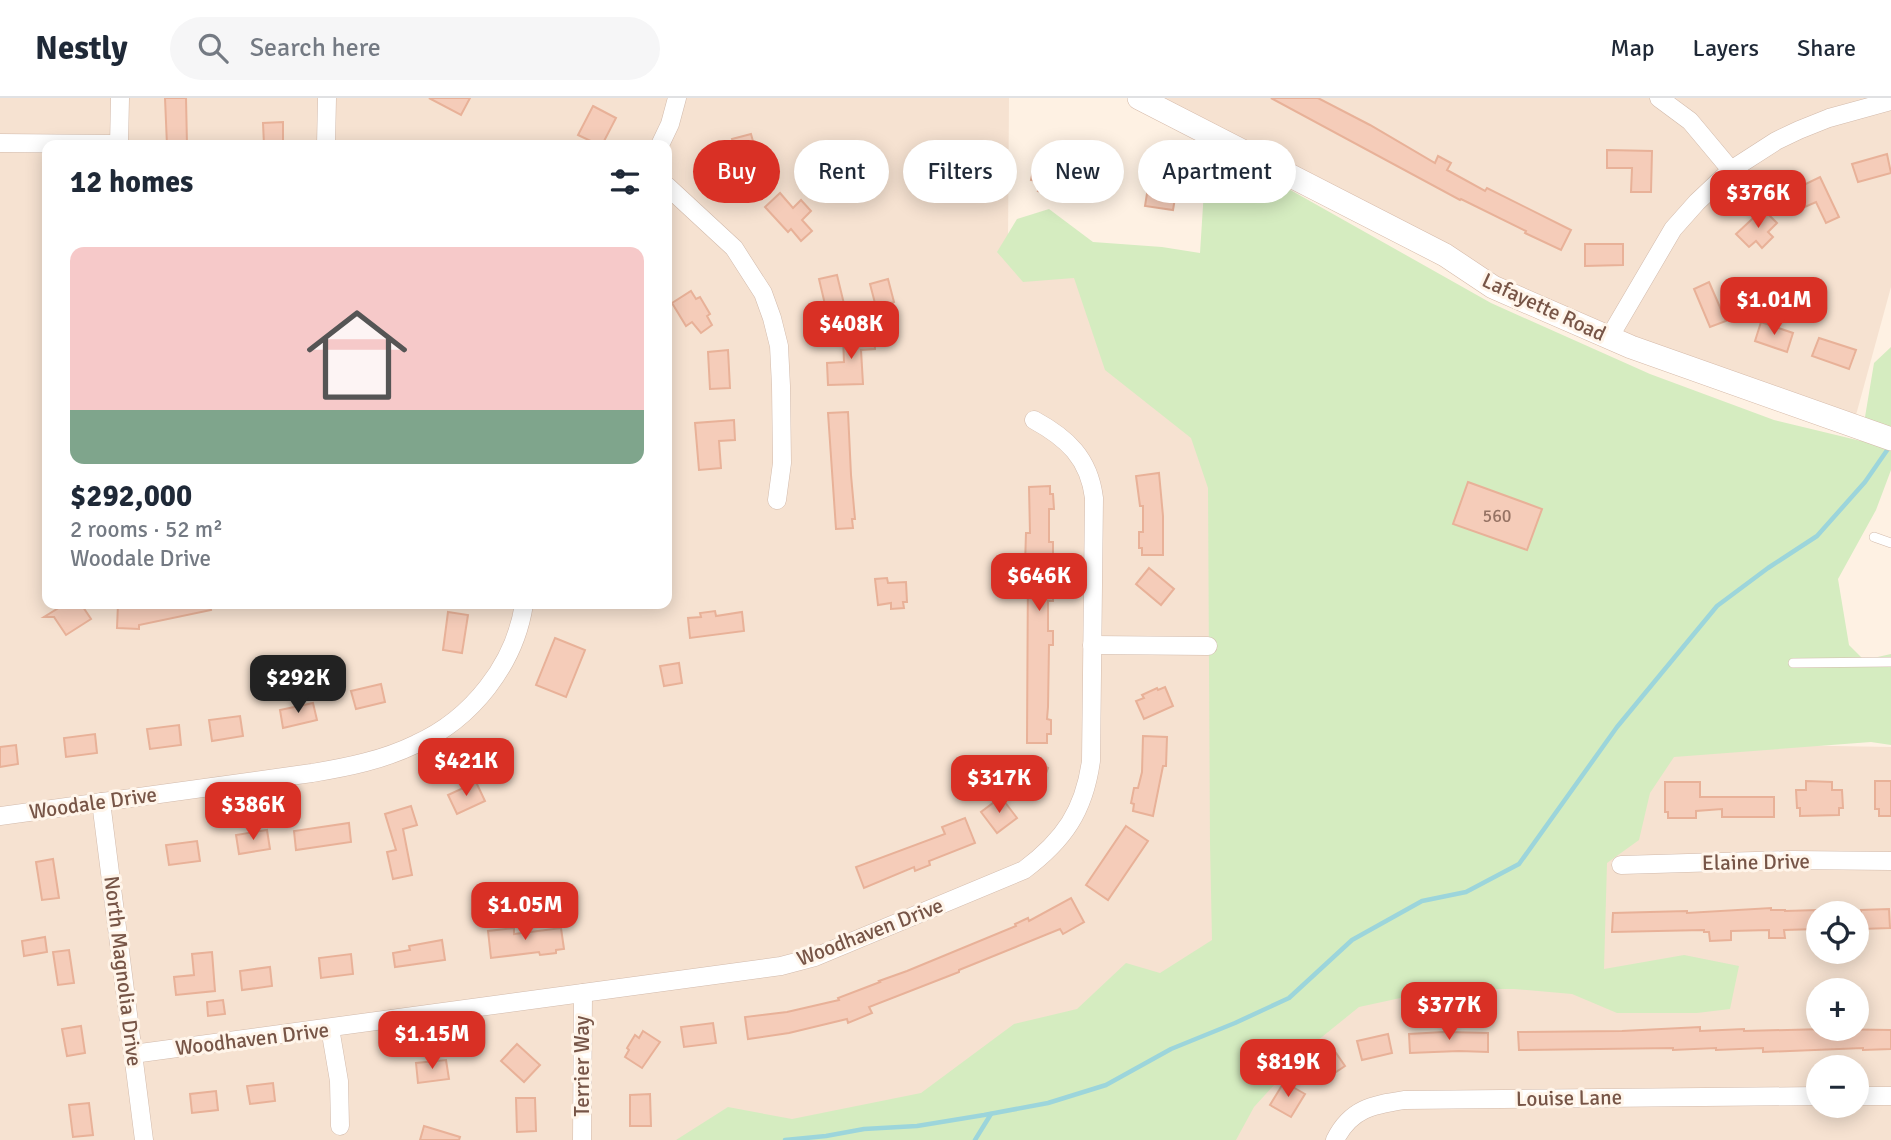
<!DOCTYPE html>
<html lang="en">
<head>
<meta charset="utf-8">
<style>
	body { margin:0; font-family:Signika,sans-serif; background:#f6f6f7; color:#1f2937; height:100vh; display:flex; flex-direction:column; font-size:26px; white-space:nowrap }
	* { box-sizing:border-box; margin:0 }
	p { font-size:23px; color:#747a83 }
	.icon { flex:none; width:38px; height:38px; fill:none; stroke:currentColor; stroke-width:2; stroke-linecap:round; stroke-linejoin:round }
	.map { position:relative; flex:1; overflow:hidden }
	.details { position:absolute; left:42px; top:42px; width:630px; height:469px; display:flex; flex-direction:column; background:#fff; border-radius:14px; box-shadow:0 4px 18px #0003 }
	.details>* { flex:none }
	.banner { position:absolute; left:693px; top:42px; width:665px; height:63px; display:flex; gap:14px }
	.buttons { position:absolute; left:1806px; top:803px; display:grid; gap:14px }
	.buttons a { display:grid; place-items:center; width:63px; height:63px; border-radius:50%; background:#fff; box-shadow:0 4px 18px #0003; font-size:35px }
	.price { position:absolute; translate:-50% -60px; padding:0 16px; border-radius:14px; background:#d93025; color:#fff; font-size:23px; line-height:46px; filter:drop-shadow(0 2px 4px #0008) }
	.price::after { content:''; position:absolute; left:50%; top:42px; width:21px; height:16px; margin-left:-10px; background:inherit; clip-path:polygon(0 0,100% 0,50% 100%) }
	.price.current { background:#222; color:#fff }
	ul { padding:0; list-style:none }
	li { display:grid; align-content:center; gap:14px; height:371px; padding:0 28px }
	li span { display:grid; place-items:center; height:217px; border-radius:14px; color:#555 }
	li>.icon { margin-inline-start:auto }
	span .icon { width:126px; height:126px; fill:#fffc; stroke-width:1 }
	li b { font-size:30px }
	h2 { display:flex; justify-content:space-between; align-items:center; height:84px; padding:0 28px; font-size:30px }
	.tag { padding:0 24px; border-radius:32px; background:#fff; box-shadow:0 4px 18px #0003; font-size:24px; line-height:63px }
	.tag.current { background:#d93025; color:#fff }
	header { display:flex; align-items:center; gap:42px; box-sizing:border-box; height:98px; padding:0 35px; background:#fff; border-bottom:2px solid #e0e1e3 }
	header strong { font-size:33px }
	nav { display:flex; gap:38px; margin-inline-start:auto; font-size:24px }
	.search { width:490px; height:63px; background:#f6f6f7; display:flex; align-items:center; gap:18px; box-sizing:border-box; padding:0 24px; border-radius:38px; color:#747a83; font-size:26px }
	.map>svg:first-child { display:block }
	.residential { fill:#f6e2d1; fill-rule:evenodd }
	.green { fill:#d5ecc0 }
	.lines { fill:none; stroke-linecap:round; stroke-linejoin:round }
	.stream { stroke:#9cd5db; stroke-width:4.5 }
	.building { fill:#f5ccb9; stroke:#e8b198; stroke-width:2 }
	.lane-casing { stroke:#d2baab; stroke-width:10 }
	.street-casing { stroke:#d2baab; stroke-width:19 }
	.secondary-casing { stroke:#d5b9a8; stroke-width:24 }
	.lane { stroke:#fff; stroke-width:9 }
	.street { stroke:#fff; stroke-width:18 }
	.secondary { stroke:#fff; stroke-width:23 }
	.labels { text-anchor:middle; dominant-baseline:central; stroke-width:6; stroke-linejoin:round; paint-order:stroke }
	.number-label { font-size:18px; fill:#967364 }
	.street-label { font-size:21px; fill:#775547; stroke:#fff5ea }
</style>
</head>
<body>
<header>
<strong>Nestly</strong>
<div class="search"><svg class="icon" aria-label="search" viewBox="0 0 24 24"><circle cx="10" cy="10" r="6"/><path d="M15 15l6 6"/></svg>Search here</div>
<nav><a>Map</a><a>Layers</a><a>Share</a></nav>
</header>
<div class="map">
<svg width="1891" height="1042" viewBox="0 0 1891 1042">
	<rect width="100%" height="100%" fill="#fef1e3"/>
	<g class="residential">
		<path d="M0,0h1009l-1,142 204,100 381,500 80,-97 218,4v393h-1891zM47,47h620v459h-620zM1818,816h39v38h-39zM1818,892h39v39h-39zM1818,970h39v38h-39z"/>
		<polygon points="1139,0 1891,0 1891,189 1853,328 1631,249"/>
	</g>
	<polygon class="green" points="1207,45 1491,205 1650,276 1774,322 1861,343 1874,265 1891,249 1891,372 1876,412 1838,481 1849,547 1864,562 1891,556 1891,647 1871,644 1674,659 1650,695 1639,742 1607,765 1604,871 1684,857 1739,868 1730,911 1697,915 1617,915 1572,896 1514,891 1442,891 1359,909 1307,951 1254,1009 1236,1042 676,1042 728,1009 792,1021 921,995 1014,926 1077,911 1126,865 1160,875 1212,842 1210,746 1208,390 1191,340 1105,272 1074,180 1023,184 997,154 1017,121 1049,111 1093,144 1162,149 1200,155"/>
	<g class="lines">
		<g class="stream">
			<polyline points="785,1042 826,1038 864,1031 917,1028 984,1017 1048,1005 1106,987 1171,951 1235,925 1289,900 1352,842 1422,803 1466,794 1519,766 1617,629 1717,508 1768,470 1817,438 1865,384 1890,348"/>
			<polyline points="975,1042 991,1016"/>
		</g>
	</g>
	<g class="building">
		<polygon points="165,0 186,0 187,47 167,47"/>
		<polygon points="429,0 470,0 461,17"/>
		<polygon points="1271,0 1318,0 1370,27 1435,65 1438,58 1451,65 1447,72 1485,93 1487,90 1571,132 1561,152 1525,135 1526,133 1461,101 1460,102"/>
		<polygon points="593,8 616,20 602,47 599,47 578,37"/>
		<polygon points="283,24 283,47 264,47 263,25"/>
		<polygon points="751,36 760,69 741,73 732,41"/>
		<polygon points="1607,52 1652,53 1651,94 1631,94 1632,70 1607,70"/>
		<polygon points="1887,56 1891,75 1858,84 1852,66"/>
		<polygon points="1036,60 1060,67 1061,62 1075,65 1074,68 1103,76 1097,99 1071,92 1068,101 1038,93 1041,84 1031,82"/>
		<polygon points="1150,77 1178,82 1173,112 1145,108"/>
		<polygon points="1820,79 1839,119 1826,125 1816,104 1798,112 1789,94"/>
		<polygon points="780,95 793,110 801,102 811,113 802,122 812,133 801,143 791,131 788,134 765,109"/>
		<polygon points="1763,111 1777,125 1768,134 1773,139 1762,150 1756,143 1749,149 1736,136"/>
		<polygon points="1585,146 1623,146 1623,167 1585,168"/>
		<polygon points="837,177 845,210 827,215 819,181"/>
		<polygon points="888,181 894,204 876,209 870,186"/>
		<polygon points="1709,184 1726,223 1710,229 1694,191"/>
		<polygon points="691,193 696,201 700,199 710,216 707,218 712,227 701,235 692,224 686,228 672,205"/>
		<polygon points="1761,224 1793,235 1787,254 1755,243"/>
		<polygon points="861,235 874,235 875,251 861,252 863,286 828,287 827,265 844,264 843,239 861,239"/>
		<polygon points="1819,240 1856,252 1849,271 1812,258"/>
		<polygon points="728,252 730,290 710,291 708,254"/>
		<polygon points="848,314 851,377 855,421 852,421 853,430 836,431 828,315"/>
		<polygon points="734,322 735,342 719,343 721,370 699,372 695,325"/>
		<polygon points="1159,375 1163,418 1163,457 1142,457 1142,450 1139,450 1139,434 1143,434 1143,408 1140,408 1136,378"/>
		<polygon points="1468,384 1542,411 1527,452 1453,426"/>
		<polygon points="1050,388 1050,396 1053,396 1054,411 1049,411 1049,444 1053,444 1053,457 1049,457 1049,487 1053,487 1053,503 1048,503 1048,533 1053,533 1053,547 1049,547 1048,609 1047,621 1051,622 1051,636 1047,636 1047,645 1027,645 1028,467 1025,467 1026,435 1030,435 1029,389"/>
		<polygon points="1149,470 1174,491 1161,507 1136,486"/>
		<polygon points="887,480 888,485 906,484 907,504 903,504 904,510 891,511 891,505 878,507 875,481"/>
		<polygon points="65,506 81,506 91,521 66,537 54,519 44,519"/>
		<polygon points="118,506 210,506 211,512 139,527 139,531 117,530"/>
		<polygon points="715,513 716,518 742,514 744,533 690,540 688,520 701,519 700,515"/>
		<polygon points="448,514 468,517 462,555 443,552"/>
		<polygon points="555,540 585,552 566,599 536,587"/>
		<polygon points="679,565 682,585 664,588 660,568"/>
		<polygon points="381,586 385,604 356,611 351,593"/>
		<polygon points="1165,589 1173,608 1144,621 1136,603 1144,600 1142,597 1157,590 1158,592"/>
		<polygon points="313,605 317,622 283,630 280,612"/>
		<polygon points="240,618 243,638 212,643 209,622"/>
		<polygon points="179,627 181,647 150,651 147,631"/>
		<polygon points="95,636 97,655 66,659 64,640"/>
		<polygon points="1143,638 1167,639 1166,668 1163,668 1153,718 1133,713 1134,706 1131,705 1134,690 1138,690 1142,674"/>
		<polygon points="16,647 18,666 0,669 0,649"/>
		<polygon points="1026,659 1045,666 1045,668 1048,670 1044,681 1040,680 1035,696 1016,689"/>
		<polygon points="1806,683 1832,684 1832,692 1842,692 1843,710 1839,710 1839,717 1800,718 1800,710 1797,710 1796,692 1806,692"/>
		<polygon points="1875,683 1891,683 1891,718 1879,718 1879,711 1875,711"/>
		<polygon points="476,684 485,703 457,716 448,697"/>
		<polygon points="1665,684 1700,684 1700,699 1774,699 1774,719 1722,719 1722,711 1696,713 1696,720 1668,720 1668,714 1665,714"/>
		<polygon points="1001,699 1017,720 997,735 981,714"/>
		<polygon points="411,708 417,727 403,731 412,777 393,781 387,754 396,752 385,716"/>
		<polygon points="965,720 975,745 929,763 930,767 915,773 914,769 864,790 856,769 945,736 942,729"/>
		<polygon points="349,725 351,744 296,752 294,733"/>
		<polygon points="1126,728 1148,743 1108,802 1086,787"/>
		<polygon points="267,732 270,751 239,756 236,737"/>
		<polygon points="197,743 200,763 169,767 166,747"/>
		<polygon points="53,761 59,800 42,802 36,764"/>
		<polygon points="1071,800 1084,824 1063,836 1060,831 959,872 959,874 869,909 872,915 848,925 847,921 789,935 748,941 745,919 787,914 839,902 838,900 880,884 879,883 907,873 1016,828 1015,826 1028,820 1029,823"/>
		<polygon points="1771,810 1771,812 1785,812 1785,813 1818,812 1818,831 1784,832 1785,840 1769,840 1769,832 1731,833 1731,842 1710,843 1709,834 1704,834 1704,832 1612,834 1613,815 1687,813 1687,815"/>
		<polygon points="1889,811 1890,830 1861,831 1861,812"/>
		<polygon points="514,830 514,836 561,830 564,851 556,852 556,855 540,857 539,854 491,860 488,833"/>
		<polygon points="45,839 47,854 24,858 22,843"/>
		<polygon points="442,842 445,862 395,869 393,855 410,852 409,848"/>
		<polygon points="69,852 74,885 58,887 53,854"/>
		<polygon points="212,854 215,893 176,897 174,879 194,877 192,856"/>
		<polygon points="351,856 353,876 321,880 319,860"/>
		<polygon points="270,869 272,888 242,892 240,873"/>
		<polygon points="223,902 225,916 208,918 207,904"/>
		<polygon points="713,925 716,945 684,949 681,929"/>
		<polygon points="81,928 85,955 67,958 62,931"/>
		<polygon points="1700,929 1700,933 1744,931 1744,933 1825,931 1891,932 1891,951 1863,952 1863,950 1763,954 1763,950 1716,952 1716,950 1673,952 1673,950 1519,952 1518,934 1622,933"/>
		<polygon points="643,933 660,944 642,970 625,959 629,952 627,950 635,937 639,940"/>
		<polygon points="1444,934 1488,935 1488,954 1459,953 1410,955 1409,936"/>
		<polygon points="1388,936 1392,955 1362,962 1357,943"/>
		<polygon points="517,946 540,967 524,984 501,963"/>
		<polygon points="1334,952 1345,968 1321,984 1311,968"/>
		<polygon points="446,962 449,981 418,985 416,965"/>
		<polygon points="1284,984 1305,996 1291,1019 1270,1007"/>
		<polygon points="273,985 275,1003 250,1006 247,988"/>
		<polygon points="216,993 218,1012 192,1015 190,996"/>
		<polygon points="650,996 651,1028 630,1028 630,997"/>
		<polygon points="516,1000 535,1000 536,1033 517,1034"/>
		<polygon points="89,1005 93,1037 73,1039 69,1007"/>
		<polygon points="424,1028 460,1039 459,1042 420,1042"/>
	</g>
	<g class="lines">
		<g class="lane-casing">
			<g id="lane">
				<polyline points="1874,439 1891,445"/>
				<polyline points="1793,565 1891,564"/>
			</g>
		</g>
		<g class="street-casing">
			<g id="street">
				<polyline points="1659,0 1690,23 1731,72"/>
				<polyline points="0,45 119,46"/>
				<polyline points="119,47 120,0"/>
				<polyline points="326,47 327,0"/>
				<polyline points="660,47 670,26 677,0"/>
				<polyline points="667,88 734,150 763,195 772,220 779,248 781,288 782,365 777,402"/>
				<polyline points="1609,240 1673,131 1697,104 1731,72 1776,43 1799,32 1829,20 1891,3"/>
				<polyline points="1092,547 1208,548"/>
				<polyline points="101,704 144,1042"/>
				<path d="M0,718l312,-43c36,-6 71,-13 104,-29 56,-25 99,-80 108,-140"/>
				<polyline points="1621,767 1792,762 1891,763"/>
				<polyline points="330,930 339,983 340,1028"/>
				<path d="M133,956l648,-88 34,-9 209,-87c40,-30 60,-59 67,-109l3,-263c-5,-40 -27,-60 -60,-78"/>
				<polyline points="1857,998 1891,998"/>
				<polyline points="582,1042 583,895"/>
				<path d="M1335,1042c16,-32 38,-35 70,-40l413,-4"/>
			</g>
		</g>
		<g class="secondary-casing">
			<polyline id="secondary" points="1139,0 1445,157 1493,189 1631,249 1891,341"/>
		</g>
		<use href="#lane" class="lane"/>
		<use href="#street" class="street"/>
		<use href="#secondary" class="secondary"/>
	</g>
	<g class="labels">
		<g class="number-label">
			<text x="1497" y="418">560</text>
		</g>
		<g class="street-label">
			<text transform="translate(1544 209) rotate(25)">Lafayette Road</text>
			<text transform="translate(93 705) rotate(-8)">Woodale Drive</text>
			<text transform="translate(1756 764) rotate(-1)">Elaine Drive</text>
			<text transform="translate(870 834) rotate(-21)">Woodhaven Drive</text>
			<text transform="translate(123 873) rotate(83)">North Magnolia Drive</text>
			<text transform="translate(252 941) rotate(-7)">Woodhaven Drive</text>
			<text transform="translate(582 968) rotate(-90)">Terrier Way</text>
			<text transform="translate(1569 1000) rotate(-1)">Louise Lane</text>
		</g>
	</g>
</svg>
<div class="buttons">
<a><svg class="icon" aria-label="locate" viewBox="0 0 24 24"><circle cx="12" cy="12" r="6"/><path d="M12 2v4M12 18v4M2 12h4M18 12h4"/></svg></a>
<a>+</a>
<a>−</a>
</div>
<b class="price" style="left:1758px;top:132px">$376K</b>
<b class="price" style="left:1774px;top:239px">$1.01M</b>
<b class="price" style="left:851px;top:263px">$408K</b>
<b class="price" style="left:1039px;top:515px">$646K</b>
<b class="price current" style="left:298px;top:617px">$292K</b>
<b class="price" style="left:466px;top:700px">$421K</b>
<b class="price" style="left:999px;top:717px">$317K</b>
<b class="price" style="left:253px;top:744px">$386K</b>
<b class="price" style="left:525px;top:844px">$1.05M</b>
<b class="price" style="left:1449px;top:944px">$377K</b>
<b class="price" style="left:432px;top:973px">$1.15M</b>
<b class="price" style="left:1288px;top:1001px">$819K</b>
<div class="banner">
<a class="tag current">Buy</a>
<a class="tag">Rent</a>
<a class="tag">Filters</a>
<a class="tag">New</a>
<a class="tag">Apartment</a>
</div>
<section class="details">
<h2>12 homes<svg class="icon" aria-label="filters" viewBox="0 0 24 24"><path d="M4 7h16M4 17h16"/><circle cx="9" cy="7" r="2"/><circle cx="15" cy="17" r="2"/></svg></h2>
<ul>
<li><span style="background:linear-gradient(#f6c9c9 75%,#7fa58c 0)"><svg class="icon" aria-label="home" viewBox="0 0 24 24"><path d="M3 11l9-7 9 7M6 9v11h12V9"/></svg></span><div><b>$292,000</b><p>2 rooms · 52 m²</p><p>Woodale Drive</p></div></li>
</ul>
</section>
</div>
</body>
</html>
